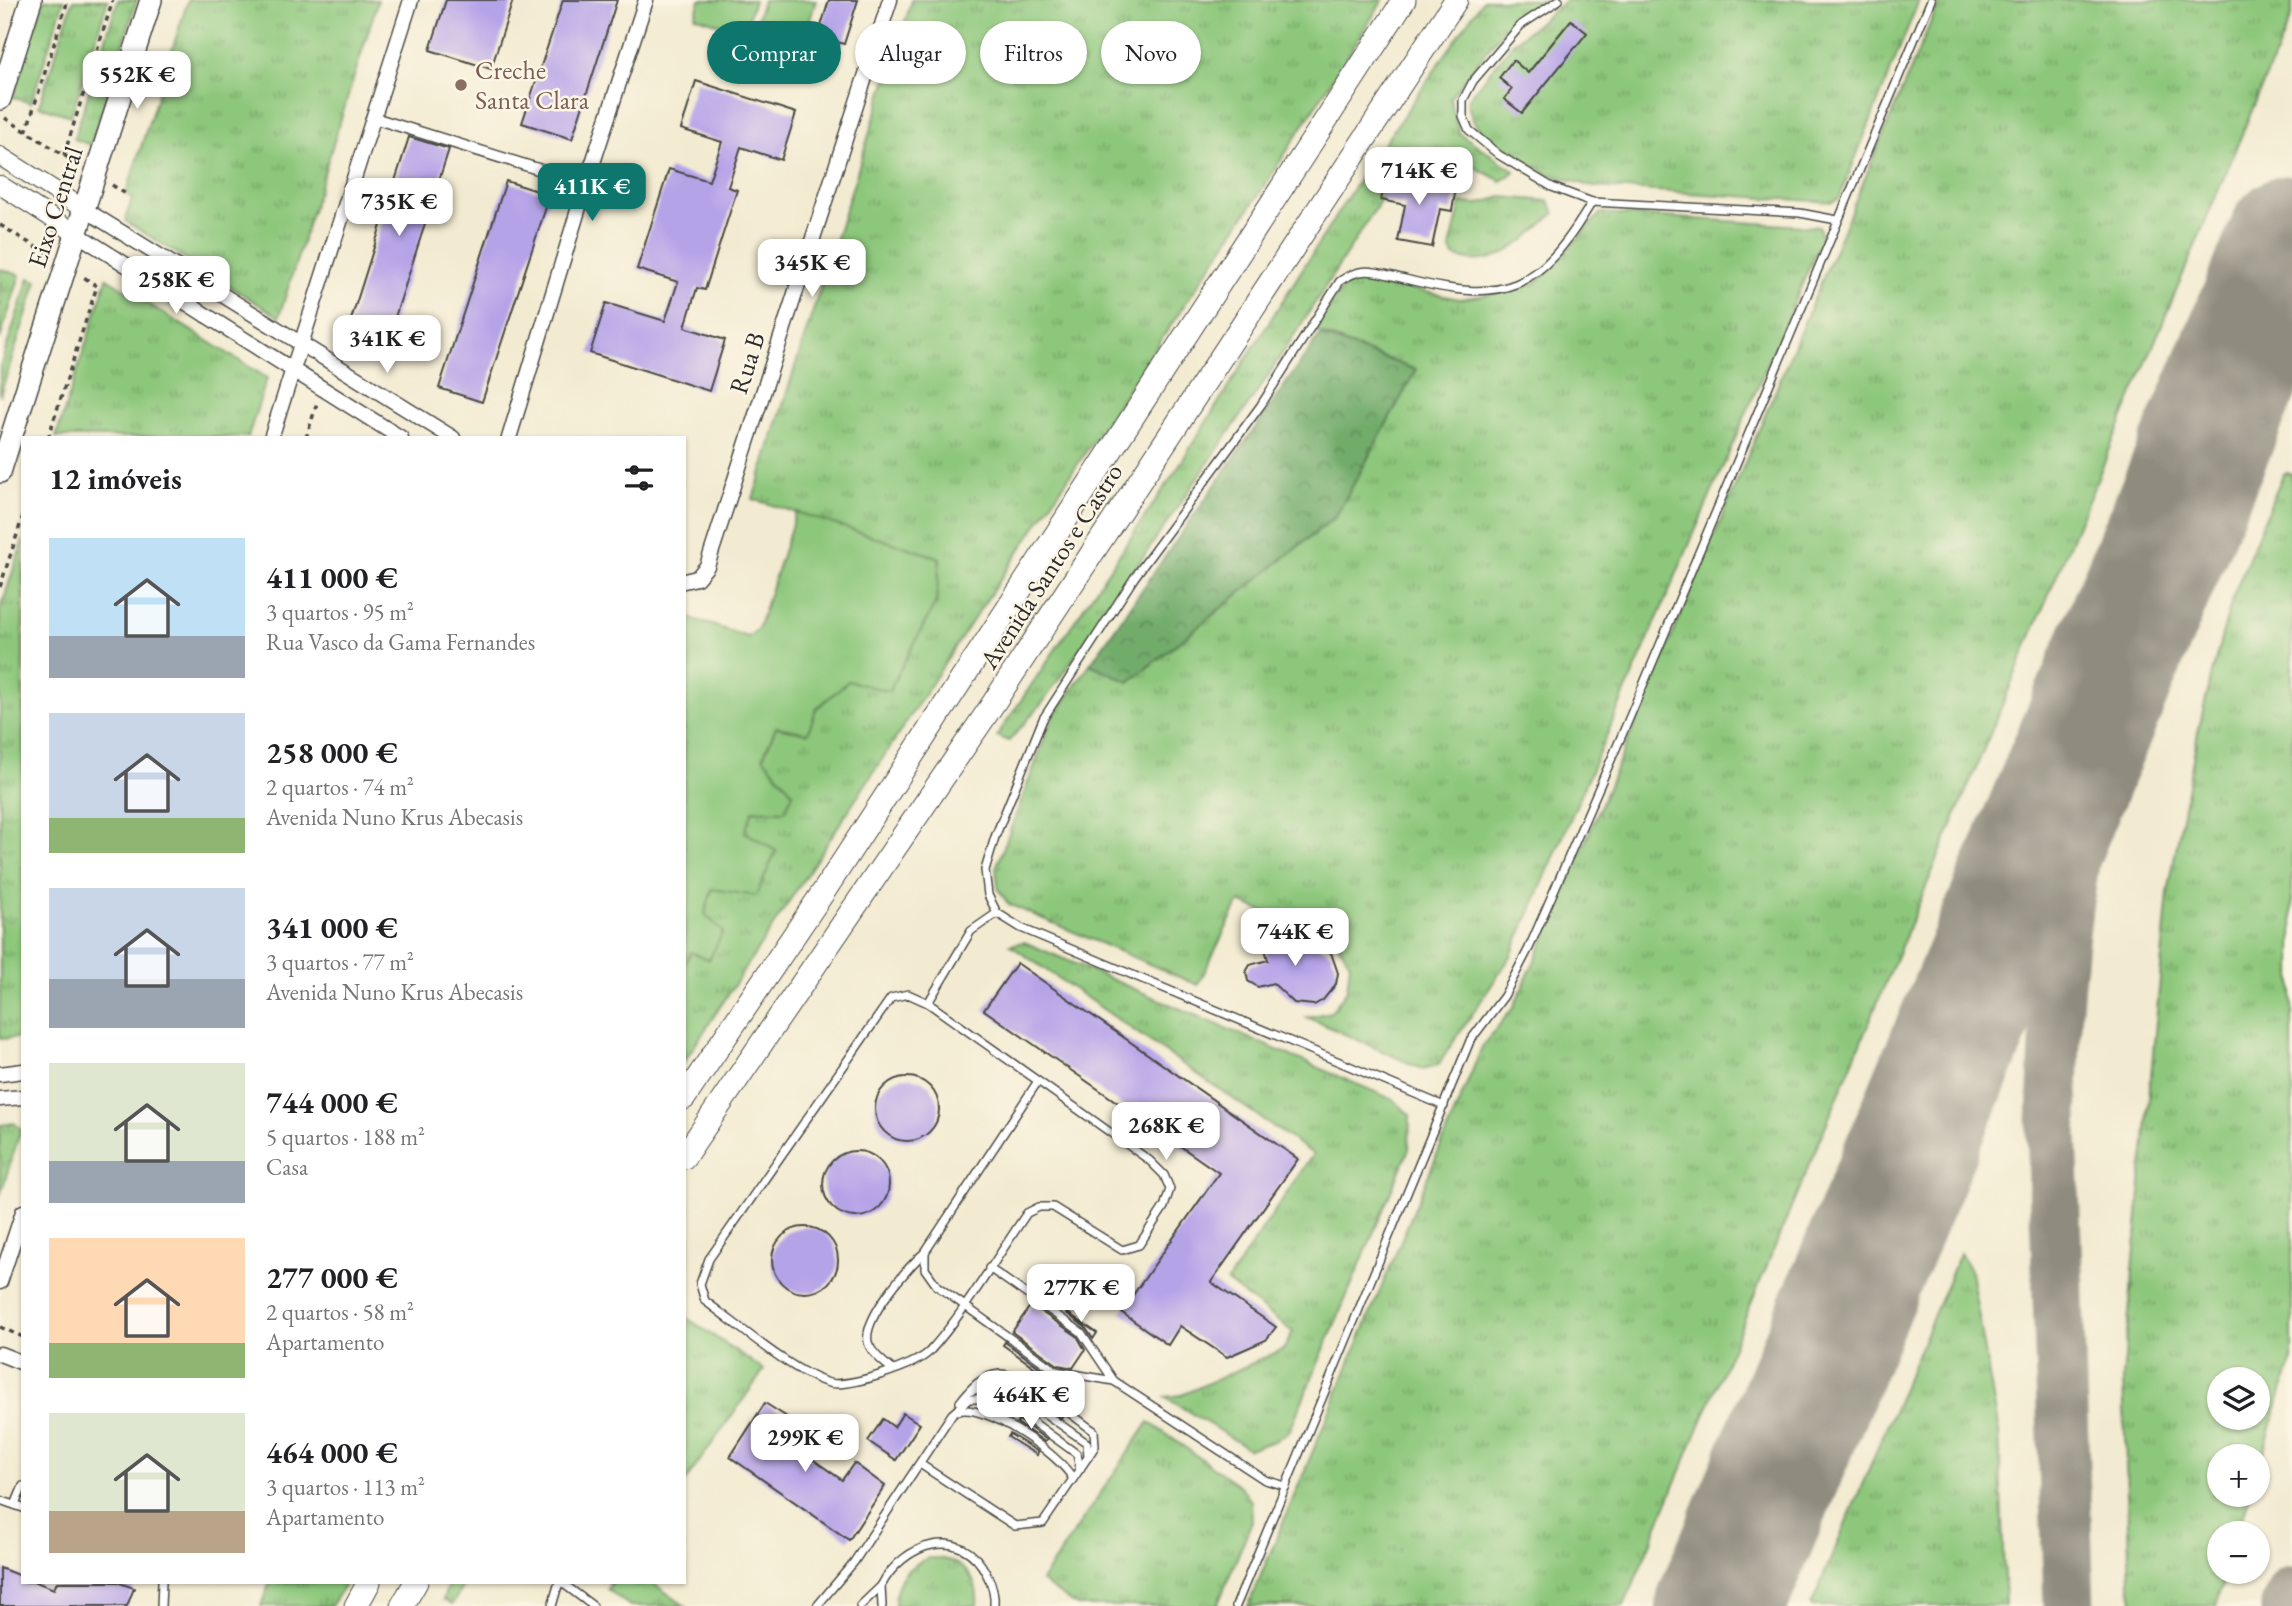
<!DOCTYPE html>
<html lang="pt">
<head>
<meta charset="utf-8">
<style>
	body { margin:0; font-family:"EB Garamond",serif; background:#f6f6f6; color:#202124; height:100vh; display:flex; flex-direction:column; font-size:26px; white-space:nowrap }
	* { box-sizing:border-box; margin:0 }
	p { font-size:23px; color:#757577 }
	.icon { flex:none; width:38px; height:38px; fill:none; stroke:currentColor; stroke-width:2; stroke-linecap:round; stroke-linejoin:round }
	.map { position:relative; flex:1; overflow:hidden }
	.sheet { position:absolute; left:21px; top:436px; width:665px; height:1148px; display:flex; flex-direction:column; background:#fff; border-radius:0px; box-shadow:0 2px 5px #0004 }
	.sheet>* { flex:none }
	.top-card { position:absolute; left:707px; top:21px; width:665px; height:63px; display:flex; gap:14px }
	.fabs { position:absolute; left:2207px; top:1367px; display:grid; gap:14px }
	.fabs a { display:grid; place-items:center; width:63px; height:63px; border-radius:50%; background:#fff; box-shadow:0 2px 5px #0004; font-size:35px }
	.price { position:absolute; translate:-50% -60px; padding:0 16px; border-radius:14px; background:#fff; color:#222; font-size:23px; line-height:46px; filter:drop-shadow(0 2px 4px #0008) }
	.price::after { content:''; position:absolute; left:50%; top:42px; width:21px; height:16px; margin-left:-10px; background:inherit; clip-path:polygon(0 0,100% 0,50% 100%) }
	.price.active { background:#0f766e; color:#fff }
	ul { padding:0; list-style:none }
	li { display:flex; align-items:center; gap:21px; height:175px; padding:0 28px }
	li span { display:grid; place-items:center; flex:none; width:196px; height:140px; border-radius:0px; color:#555 }
	li>.icon { margin-inline-start:auto }
	span .icon { width:84px; height:84px; fill:#fffc; stroke-width:1 }
	li b { font-size:30px }
	h2 { display:flex; justify-content:space-between; align-items:center; height:84px; padding:0 28px; font-size:30px }
	.tag { padding:0 24px; border-radius:32px; background:#fff; box-shadow:0 2px 5px #0004; font-size:24px; line-height:63px }
	.tag.active { background:#0f766e; color:#fff }
	.map>svg:first-child { display:block }
	.grass { fill:url(#grass-tufts); stroke:#5c7953; stroke-width:2; fill-rule:evenodd }
	.forest { fill:url(#forest-crowns); stroke:#4e6c4b; stroke-width:2 }
	.park { fill:#8dc77b; stroke:#5c7953; stroke-width:2 }
	.lines { fill:none; stroke-linecap:round; stroke-linejoin:round }
	.taxiway { stroke:#8f8b7e; stroke-width:51 }
	.runway { stroke:#8f8b7e; stroke-width:128 }
	.building { fill:#b5a3e8 }
	.service-casing { stroke:#494844; stroke-width:10 }
	.pedestrian-casing { stroke:#494844; stroke-width:13 }
	.minor-casing { stroke:#494844; stroke-width:17 }
	.tertiary-casing { stroke:#494844; stroke-width:20 }
	.secondary-casing { stroke:#494844; stroke-width:24 }
	.primary-casing { stroke:#494844; stroke-width:25 }
	.path { stroke:#494844; stroke-width:3.5; stroke-dasharray:5 5; stroke-linecap:butt }
	.service { stroke:#fff; stroke-width:7 }
	.pedestrian { stroke:#fff; stroke-width:10 }
	.minor { stroke:#fff; stroke-width:14 }
	.tertiary { stroke:#fff; stroke-width:18 }
	.secondary { stroke:#fff; stroke-width:21 }
	.primary { stroke:#fff; stroke-width:23 }
	.education-dot { fill:#8d6e63; stroke:#fcf5e5; stroke-width:2.5 }
	.labels { text-anchor:middle; dominant-baseline:central; stroke-width:5; stroke-linejoin:round; paint-order:stroke }
	.education-label { font-size:26px; fill:#785e54; stroke:#fcf5e5; text-anchor:start }
	.street-label { font-size:26px; fill:#2b2b2b; stroke:#fcf5e5 }
</style>
</head>
<body>
<div class="map">
<svg width="2292" height="1606" viewBox="0 0 2292 1606">
	<defs>
		<pattern id="grass-tufts" width="24" height="20" patternUnits="userSpaceOnUse" patternTransform="scale(1.75)"><rect width="24" height="20" fill="#8dc77b"/><path d="M3 7l-1-3M5 7V3M7 7l1-3M15 17l-1-3M17 17v-4M19 17l1-3" fill="none" stroke="#73a265"/></pattern>
		<pattern id="forest-crowns" width="20" height="18" patternUnits="userSpaceOnUse" patternTransform="scale(1.75)"><rect width="20" height="18" fill="#72ac6b"/><path d="M2 6a3 3 0 1 1 6 0M12 15a3 3 0 1 1 6 0" fill="none" stroke="#5e8c58"/></pattern>
	</defs>
	<rect width="100%" height="100%" fill="#fcf5e5"/>
	<filter id="ink" filterUnits="userSpaceOnUse"><feTurbulence type="fractalNoise" baseFrequency=".0143" numOctaves="2"/><feDisplacementMap in="SourceGraphic" scale="14" xChannelSelector="R" yChannelSelector="G"/><feConvolveMatrix kernelMatrix="1 2 1 2 8 2 1 2 1" color-interpolation-filters="sRGB"/></filter>
	<filter id="wash" filterUnits="userSpaceOnUse"><feTurbulence type="fractalNoise" baseFrequency=".00686" numOctaves="4" result="noise"/><feDisplacementMap in="SourceGraphic" scale="28" xChannelSelector="R" yChannelSelector="G"/><feGaussianBlur stdDeviation="1.57" result="paint"/><feColorMatrix in="noise" values="0 0 0 0 0 0 0 0 0 0 0 0 0 0 0 0 0 1.4 0 .05"/><feComposite in="paint" operator="in"/></filter>
	<g filter="url(#wash)">
		<rect width="100%" height="100%" fill="#f3ebd1"/>
		<g class="grass">
			<polygon points="44,0 64,0 31,103 13,97"/>
			<polygon points="73,0 108,0 71,116 39,106"/>
			<polygon points="118,0 137,0 91,145 74,139"/>
			<polygon points="188,0 378,0 279,317 125,221 132,198 126,194"/>
			<polygon points="912,0 1383,0 1269,179 975,617 684,1062 684,966 712,889 776,852 745,832 753,810 784,811 763,757 776,726 816,709 848,681 940,558 753,499"/>
			<polygon points="1483,0 1547,0 1508,24 1450,98 1459,133 1515,171 1501,181 1463,161 1454,177 1403,168 1387,175 1381,200 1264,382 1044,701 1009,741 997,736 1175,472 1354,187"/>
			<polygon points="1567,0 1919,0 1839,199 1831,202 1594,187 1546,173 1482,134 1472,118 1467,101 1513,43"/>
			<polygon points="1940,0 2292,0 2292,15 1624,1606 1248,1606 1483,1045 1513,1008 1541,947"/>
			<path d="M1502,197l46,4 7,12c-29,25 -59,60 -101,43l-4,-8 11,-45 17,1z"/>
			<polygon points="1601,213 1819,227 1822,238 1511,956 1438,1065 1422,1069 1307,1017 1331,1012 1347,990 1350,964 1337,941 1239,902 1198,985 1008,904 998,888 996,868 1052,719 1090,664 1129,682 1336,516 1416,370 1312,330 1346,284 1359,278 1459,299 1511,291 1535,284"/>
			<polygon points="0,269 20,275 0,339"/>
			<polygon points="29,278 37,281 0,396 0,367"/>
			<polygon points="107,278 267,378 248,437 56,437"/>
			<path d="M2286,473l6,1v885l-34,111v-14h-39v38l31,1 -12,38h-19v39h7l-10,34h-82l-4,-22 -7,-207 45,-484 30,-161 18,-75 17,-61 50,-122zM2219,1379h39v39h-39z"/>
			<polygon points="23,540 23,1037 0,1039 0,611"/>
			<polygon points="1024,942 1394,1100 1410,1115 1409,1149 1289,1432 1274,1441 1249,1449 1165,1397 1182,1395 1284,1349 1293,1332 1227,1282 1313,1154 1010,945"/>
			<polygon points="14,1123 21,1129 0,1196 0,1125"/>
			<polygon points="1960,1253 1971,1272 1999,1432 2005,1606 1811,1606"/>
			<path d="M684,1316l80,54 -80,113v-89c6,-15 0,-59 0,-78z"/>
			<polygon points="1149,1422 1241,1487 1251,1501 1252,1521 1217,1606 1077,1606 1041,1581"/>
			<path d="M929,1558c29,-1 51,17 48,48h-82c-1,-25 11,-40 34,-48z"/>
			<polygon points="270,1582 347,1582 331,1606 261,1606"/>
			<polygon points="449,1582 465,1582 452,1605 443,1600"/>
			<polygon points="608,1582 651,1582 685,1606 630,1606 607,1589 611,1585"/>
		</g>
		<polygon class="forest" points="1320,335 1416,370 1336,516 1129,682 1090,664"/>
		<g class="park">
			<polygon points="700,0 754,0 744,32 695,16"/>
			<polygon points="763,0 816,0 801,49 752,34"/>
			<polygon points="796,512 940,558 936,602 889,691 848,681 816,709 808,733 776,727 763,757 793,793 785,811 753,810 745,832 776,851 756,896 712,889 705,914 723,932 709,960 691,952 684,966 684,616 748,637 758,629"/>
		</g>
		<g class="lines">
			<g class="taxiway">
				<path d="M2069,1606l-17,-477c2,-100 8,-199 28,-297 20,-106 57,-209 94,-311"/>
				<polyline points="2286,1606 2292,1592"/>
			</g>
			<polyline class="runway" points="1720,1606 2292,239"/>
		</g>
		<g id="blocks">
			<g class="building">
				<polygon points="446,0 513,0 491,69 430,50"/>
				<polygon points="563,0 617,0 572,139 522,123"/>
				<polygon points="829,0 858,0 844,44 818,36"/>
				<polygon points="1571,20 1587,33 1522,113 1504,99 1512,89 1499,78 1513,60 1528,73"/>
				<polygon points="696,81 796,113 781,160 741,147 728,187 737,190 705,290 697,288 685,327 725,340 709,391 590,353 606,303 665,321 678,282 637,269 669,169 709,181 722,142 681,129"/>
				<polygon points="409,137 449,149 388,339 349,326"/>
				<polygon points="1387,175 1456,187 1452,211 1440,209 1432,247 1398,241 1405,205 1381,200"/>
				<polygon points="506,181 550,195 482,402 439,388"/>
				<polygon points="1274,926 1282,928 1291,942 1312,942 1331,953 1338,973 1336,984 1323,1000 1314,1005 1294,1003 1273,983 1258,987 1248,981 1246,972 1250,965 1268,960 1262,937 1266,929"/>
				<polygon points="1017,963 1298,1159 1211,1282 1276,1327 1266,1340 1227,1357 1180,1326 1168,1345 1121,1312 1219,1173 984,1010"/>
				<circle cx="907" cy="1109" r="32"/>
				<circle cx="856" cy="1184" r="33"/>
				<circle cx="805" cy="1260" r="33"/>
				<polygon points="1039,1293 1097,1333 1093,1339 1085,1327"/>
				<polygon points="1031,1305 1077,1336 1085,1350 1073,1368 1058,1365 1012,1332"/>
				<polygon points="1005,1342 1052,1376 1065,1379 1055,1393 1069,1405 1042,1386 1048,1377 1003,1345"/>
				<polygon points="1035,1396 1063,1415 1061,1418 1034,1398"/>
				<polygon points="765,1403 798,1424 787,1441 842,1480 854,1463 885,1486 849,1540 730,1457"/>
				<polygon points="903,1413 920,1424 896,1460 868,1441 883,1419 894,1427"/>
				<polygon points="1019,1420 1047,1440 1045,1442 1017,1423"/>
				<polygon points="1010,1434 1038,1452 1037,1455 1008,1437"/>
				<polygon points="0,1568 23,1577 23,1582 36,1582 54,1589 57,1582 117,1582 134,1588 127,1606 0,1606"/>
			</g>
		</g>
	</g>
	<g filter="url(#ink)">
		<use href="#blocks" fill-opacity="0" stroke="#494844" stroke-width="2"/>
		<g class="lines">
			<g class="service-casing">
				<g id="service">
					<polyline points="1559,0 1521,25 1473,81 1463,100 1463,116 1469,130 1499,155 1552,187 1592,202 1800,213 1837,220"/>
					<polyline points="997,913 1021,928 1444,1106"/>
					<path d="M928,1003l43,-72 26,-18 -9,-18 -3,-25 10,-33 48,-118 91,-141 127,-173 79,-124c24,-17 38,-8 65,-2 101,26 134,12 187,-77"/>
					<polyline points="925,1252 925,1269 937,1286 1056,1371 1114,1381 1081,1332 989,1268"/>
					<path d="M892,1369c-8,-6 -19,-15 -23,-24 -10,-23 39,-78 56,-93l113,-171 111,79 15,15 6,14 -6,18 -25,38 -17,5 -69,-43h-14l-12,6c-29,42 -64,102 -98,139 -14,14 -81,36 -100,31 -36,-10 -92,-59 -124,-82l-5,-17 9,-25 182,-261 17,-4 20,9 110,78"/>
					<polyline points="1114,1381 1265,1480 1286,1486"/>
					<polyline points="969,1392 988,1386 1007,1387 1087,1443 1088,1457 1073,1479"/>
					<path d="M960,1402c10,-13 22,-27 40,-28 24,0 73,43 94,57l1,15 -7,11"/>
					<path d="M920,1464l95,62 28,-3 30,-44c-11,-23 -88,-77 -115,-68"/>
					<polyline points="0,1500 23,1508"/>
					<polyline points="15,1505 23,1486"/>
					<polyline points="561,1582 593,1606"/>
					<polyline points="161,1606 162,1582"/>
					<polyline points="552,1606 559,1582"/>
					<polyline points="817,1606 854,1562 952,1414 969,1399 1001,1399 1077,1454 1080,1469"/>
					<polyline points="860,1606 881,1586"/>
					<path d="M882,1606l-1,-20c22,-43 81,-63 106,-11 5,9 8,20 7,31"/>
					<polyline points="1236,1606 1470,1041 1504,996 1529,948 1628,721 1931,0"/>
				</g>
			</g>
			<g class="pedestrian-casing">
				<polyline id="pedestrian" points="374,118 586,184"/>
			</g>
			<g class="minor-casing">
				<g id="minor">
					<polyline points="84,209 453,438"/>
					<polyline points="77,234 401,438"/>
					<polyline points="271,438 411,0"/>
					<polyline points="509,438 586,184 646,0"/>
					<polyline points="684,581 697,578 707,566 890,0"/>
					<polyline points="0,1074 23,1071"/>
					<polyline points="0,1099 23,1097"/>
					<polyline points="0,1282 23,1212"/>
					<polyline points="0,1354 23,1363"/>
				</g>
			</g>
			<g class="tertiary-casing">
				<g id="tertiary">
					<polyline points="0,156 84,209"/>
					<polyline points="0,185 77,234"/>
				</g>
			</g>
			<g class="secondary-casing">
				<g id="secondary">
					<polyline points="0,99 31,0"/>
					<polyline points="0,472 151,0"/>
				</g>
			</g>
			<g class="primary-casing">
				<g id="primary">
					<polyline points="684,1098 824,891 1404,0"/>
					<polyline points="684,1157 987,713 1456,0"/>
					<polyline points="356,1606 369,1582"/>
					<polyline points="402,1606 416,1582"/>
				</g>
			</g>
			<g class="path">
				<polyline points="5,118 78,164"/>
				<polyline points="26,132 68,0"/>
				<polyline points="64,155 113,0"/>
				<polyline points="112,185 126,194"/>
				<polyline points="0,225 49,255"/>
				<polyline points="48,438 97,286 82,276"/>
				<polyline points="306,438 317,403"/>
				<polyline points="0,587 23,516"/>
				<polyline points="0,1327 23,1337"/>
			</g>
			<use href="#service" class="service"/>
			<use href="#pedestrian" class="pedestrian"/>
			<use href="#minor" class="minor"/>
			<use href="#tertiary" class="tertiary"/>
			<use href="#secondary" class="secondary"/>
			<use href="#primary" class="primary"/>
		</g>
	</g>
	<circle class="education-dot" cx="461" cy="85" r="7"/>
	<g class="labels">
		<g class="education-label">
			<text x="475" y="70">Creche<tspan x="475" dy="30">Santa Clara</tspan></text>
		</g>
		<g class="street-label">
			<text transform="translate(55 207) rotate(-72)">Eixo Central</text>
			<text transform="translate(747 363) rotate(-72)">Rua B</text>
			<text transform="translate(1051 566) rotate(-57)">Avenida Santos e Castro</text>
		</g>
	</g>
</svg>
<div class="fabs">
<a><svg class="icon" aria-label="layers" viewBox="0 0 24 24"><path d="M12 4l9 5-9 5-9-5zM3 14l9 5 9-5"/></svg></a>
<a>+</a>
<a>−</a>
</div>
<b class="price" style="left:137px;top:111px">552K €</b>
<b class="price" style="left:1419px;top:207px">714K €</b>
<b class="price active" style="left:592px;top:223px">411K €</b>
<b class="price" style="left:399px;top:238px">735K €</b>
<b class="price" style="left:812px;top:299px">345K €</b>
<b class="price" style="left:176px;top:316px">258K €</b>
<b class="price" style="left:387px;top:375px">341K €</b>
<b class="price" style="left:1295px;top:968px">744K €</b>
<b class="price" style="left:1166px;top:1162px">268K €</b>
<b class="price" style="left:1081px;top:1324px">277K €</b>
<b class="price" style="left:1031px;top:1431px">464K €</b>
<b class="price" style="left:805px;top:1474px">299K €</b>
<div class="top-card">
<a class="tag active">Comprar</a>
<a class="tag">Alugar</a>
<a class="tag">Filtros</a>
<a class="tag">Novo</a>
</div>
<section class="sheet">
<h2>12 imóveis<svg class="icon" aria-label="filters" viewBox="0 0 24 24"><path d="M4 7h16M4 17h16"/><circle cx="9" cy="7" r="2"/><circle cx="15" cy="17" r="2"/></svg></h2>
<ul>
<li><span style="background:linear-gradient(#bfe0f5 70%,#9aa5b1 0)"><svg class="icon" aria-label="home" viewBox="0 0 24 24"><path d="M3 11l9-7 9 7M6 9v11h12V9"/></svg></span><div><b>411 000 €</b><p>3 quartos · 95 m²</p><p>Rua Vasco da Gama Fernandes</p></div></li>
<li><span style="background:linear-gradient(#c9d6e8 75%,#8fb573 0)"><svg class="icon" aria-label="home" viewBox="0 0 24 24"><path d="M3 11l9-7 9 7M6 9v11h12V9"/></svg></span><div><b>258 000 €</b><p>2 quartos · 74 m²</p><p>Avenida Nuno Krus Abecasis</p></div></li>
<li><span style="background:linear-gradient(#c9d6e8 65%,#9aa5b1 0)"><svg class="icon" aria-label="home" viewBox="0 0 24 24"><path d="M3 11l9-7 9 7M6 9v11h12V9"/></svg></span><div><b>341 000 €</b><p>3 quartos · 77 m²</p><p>Avenida Nuno Krus Abecasis</p></div></li>
<li><span style="background:linear-gradient(#dfe7d0 70%,#9aa5b1 0)"><svg class="icon" aria-label="home" viewBox="0 0 24 24"><path d="M3 11l9-7 9 7M6 9v11h12V9"/></svg></span><div><b>744 000 €</b><p>5 quartos · 188 m²</p><p>Casa</p></div></li>
<li><span style="background:linear-gradient(#ffd9b3 75%,#8fb573 0)"><svg class="icon" aria-label="home" viewBox="0 0 24 24"><path d="M3 11l9-7 9 7M6 9v11h12V9"/></svg></span><div><b>277 000 €</b><p>2 quartos · 58 m²</p><p>Apartamento</p></div></li>
<li><span style="background:linear-gradient(#dfe7d0 70%,#b9a48a 0)"><svg class="icon" aria-label="home" viewBox="0 0 24 24"><path d="M3 11l9-7 9 7M6 9v11h12V9"/></svg></span><div><b>464 000 €</b><p>3 quartos · 113 m²</p><p>Apartamento</p></div></li>
</ul>
</section>
</div>
</body>
</html>
